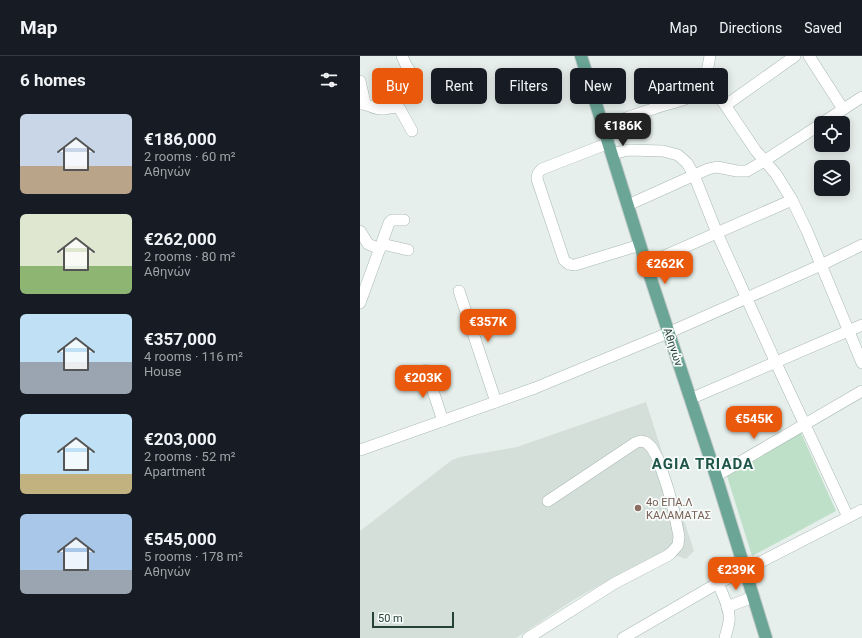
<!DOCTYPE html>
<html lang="en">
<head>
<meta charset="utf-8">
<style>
	body { margin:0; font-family:Roboto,sans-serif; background:#20242c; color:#f1f3f6; height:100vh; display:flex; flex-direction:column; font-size:15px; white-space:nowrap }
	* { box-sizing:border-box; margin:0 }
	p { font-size:13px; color:#9ea1a6 }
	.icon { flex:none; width:22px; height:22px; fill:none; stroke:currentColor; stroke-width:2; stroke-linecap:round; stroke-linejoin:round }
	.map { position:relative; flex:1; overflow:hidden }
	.panel { display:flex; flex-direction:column; background:#171b24; width:360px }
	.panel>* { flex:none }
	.banner { position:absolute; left:12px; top:12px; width:380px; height:36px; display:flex; gap:8px }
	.controls { position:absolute; left:454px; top:60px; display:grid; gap:8px }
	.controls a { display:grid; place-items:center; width:36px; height:36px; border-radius:6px; background:#171b24; box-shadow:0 2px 10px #0003; font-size:20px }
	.scale { position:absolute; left:12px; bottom:10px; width:82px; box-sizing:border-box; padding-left:4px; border:2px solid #24423a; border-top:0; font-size:11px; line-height:14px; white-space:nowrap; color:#24423a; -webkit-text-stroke:3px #f7fbf9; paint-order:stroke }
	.price { position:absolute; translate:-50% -34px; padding:0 9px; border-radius:8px; background:#ea580c; color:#fff; font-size:13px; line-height:26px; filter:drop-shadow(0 1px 2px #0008) }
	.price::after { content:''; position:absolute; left:50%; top:24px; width:12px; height:9px; margin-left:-6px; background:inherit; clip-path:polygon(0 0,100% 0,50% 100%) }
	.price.active { background:#222; color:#fff }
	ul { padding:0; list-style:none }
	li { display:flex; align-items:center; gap:12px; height:100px; padding:0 20px }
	li span { display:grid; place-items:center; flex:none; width:112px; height:80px; border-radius:6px; color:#555 }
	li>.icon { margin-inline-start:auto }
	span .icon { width:48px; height:48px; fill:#fffc; stroke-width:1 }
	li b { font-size:17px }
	h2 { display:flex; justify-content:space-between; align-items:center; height:48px; padding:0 20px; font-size:17px }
	.tag { padding:0 14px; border-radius:6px; background:#171b24; box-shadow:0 2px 10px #0003; font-size:14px; line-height:36px }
	.tag.active { background:#ea580c; color:#fff }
	header { display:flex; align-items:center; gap:24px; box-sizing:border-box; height:56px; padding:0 20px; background:#171b24; border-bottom:1px solid #363941 }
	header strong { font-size:19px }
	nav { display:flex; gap:22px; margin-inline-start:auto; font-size:14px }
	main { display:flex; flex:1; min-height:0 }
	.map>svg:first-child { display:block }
	.built { fill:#d4dfda }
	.green { fill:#bfe0c8 }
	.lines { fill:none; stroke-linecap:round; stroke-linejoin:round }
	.minor-casing { stroke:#a8b8b2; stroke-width:12 }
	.major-casing { stroke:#c2cac8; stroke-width:14 }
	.minor { stroke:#fff; stroke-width:11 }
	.major { stroke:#6aa596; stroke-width:12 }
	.education-dot { fill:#8d6e63; stroke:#f7fbf9; stroke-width:1.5 }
	.labels { text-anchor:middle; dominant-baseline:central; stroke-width:3.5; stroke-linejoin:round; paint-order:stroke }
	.street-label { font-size:11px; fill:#24423a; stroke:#f7fbf9 }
	.education-label { font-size:11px; fill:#785e54; stroke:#f7fbf9; text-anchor:start }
	.district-label { font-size:15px; font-weight:bold; letter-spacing:1px; fill:#1f5548; stroke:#f7fbf9 }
</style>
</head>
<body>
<header>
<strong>Map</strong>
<nav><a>Map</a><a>Directions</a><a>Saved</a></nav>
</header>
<main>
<section class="panel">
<h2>6 homes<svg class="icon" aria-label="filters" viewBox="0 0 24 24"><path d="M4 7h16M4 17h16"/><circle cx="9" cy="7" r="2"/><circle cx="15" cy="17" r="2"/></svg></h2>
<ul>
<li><span style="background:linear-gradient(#c9d6e8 65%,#b9a48a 0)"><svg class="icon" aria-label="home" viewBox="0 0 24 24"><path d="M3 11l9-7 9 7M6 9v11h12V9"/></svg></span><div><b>€186,000</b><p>2 rooms · 60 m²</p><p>Αθηνών</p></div></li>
<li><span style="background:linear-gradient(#dfe7d0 65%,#8fb573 0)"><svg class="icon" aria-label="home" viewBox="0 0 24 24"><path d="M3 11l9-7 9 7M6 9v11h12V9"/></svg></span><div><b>€262,000</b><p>2 rooms · 80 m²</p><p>Αθηνών</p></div></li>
<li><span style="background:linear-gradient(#bfe0f5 60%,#9aa5b1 0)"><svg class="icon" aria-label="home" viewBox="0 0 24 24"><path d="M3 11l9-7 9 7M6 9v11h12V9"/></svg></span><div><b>€357,000</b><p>4 rooms · 116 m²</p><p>House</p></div></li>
<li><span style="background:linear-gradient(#bfe0f5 75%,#c2b280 0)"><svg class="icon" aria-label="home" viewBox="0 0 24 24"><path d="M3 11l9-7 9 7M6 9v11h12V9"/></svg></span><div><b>€203,000</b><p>2 rooms · 52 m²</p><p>Apartment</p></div></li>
<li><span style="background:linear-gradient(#a9c7e8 70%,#9aa5b1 0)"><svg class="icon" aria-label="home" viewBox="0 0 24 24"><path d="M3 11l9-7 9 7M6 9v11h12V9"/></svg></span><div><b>€545,000</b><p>5 rooms · 178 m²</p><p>Αθηνών</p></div></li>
</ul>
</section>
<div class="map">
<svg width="502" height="582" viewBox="0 0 502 582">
	<rect width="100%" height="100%" fill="#e6efeb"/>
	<polygon class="built" points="286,346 334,495 326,503 304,495 263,516 215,543 156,582 0,582 0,475 92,404 100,401 157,391"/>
	<polygon class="green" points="441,377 476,455 392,500 367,420"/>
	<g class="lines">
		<g class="minor-casing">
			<g id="minor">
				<polyline points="42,0 46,9 56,25"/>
				<polyline points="449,0 483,53"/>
				<polyline points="0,25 5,47"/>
				<polyline points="344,25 363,46 396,95 416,118 432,144 447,175 502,307"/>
				<path d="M0,48c8,-1 12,5 20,5 7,1 12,-4 20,0l12,22"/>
				<polyline points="366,49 435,0"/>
				<polyline points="462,67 502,41"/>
				<path d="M244,70c17,-6 35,-13 52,-18 10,-4 37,-9 43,-17 7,-8 9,-25 11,-35"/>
				<path d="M249,87l-67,26c-4,3 -5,5 -5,10l27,81c3,4 6,5 11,5l65,-20"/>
				<polyline points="252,98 268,94 303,95 318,99 327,107 334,119 357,177 416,307 488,461"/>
				<polyline points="268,149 348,113 357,111 377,115 387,115 404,105 461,68"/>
				<polyline points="0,175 8,188 20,193"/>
				<polyline points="22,188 48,194"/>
				<polyline points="286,208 432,144"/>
				<polyline points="99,235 136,346"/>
				<polyline points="0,247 29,167 32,164 44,164"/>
				<polyline points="66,314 83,365"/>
				<polyline points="330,343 502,269"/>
				<polyline points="0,394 175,332 308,277 461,209 502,189"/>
				<polyline points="356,420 502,335"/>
				<path d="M358,527c4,11 13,26 11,39 -1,6 -3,11 -4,16"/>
				<polyline points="367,551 393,541"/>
				<polyline points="168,582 255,527 307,500 311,497 318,489 319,480 314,456 308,433 298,403 292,392 287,387 285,386 280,385 275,387 188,445"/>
				<polyline points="263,582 358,527 385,514 502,454"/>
			</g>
		</g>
		<g class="major-casing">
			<polyline id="major" points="221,0 286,208 356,420 406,582"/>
		</g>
		<use href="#minor" class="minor"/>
		<use href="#major" class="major"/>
	</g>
	<circle class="education-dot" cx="278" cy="452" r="4"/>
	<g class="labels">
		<g class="street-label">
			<text transform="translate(313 291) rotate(72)">Αθηνών</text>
		</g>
		<g class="education-label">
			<text x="286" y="446">4ο ΕΠΑ.Λ<tspan x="286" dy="13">ΚΑΛΑΜΑΤΑΣ</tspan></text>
		</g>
		<g class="district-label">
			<text x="343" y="408">AGIA TRIADA</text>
		</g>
	</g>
</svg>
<div class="controls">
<a><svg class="icon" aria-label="locate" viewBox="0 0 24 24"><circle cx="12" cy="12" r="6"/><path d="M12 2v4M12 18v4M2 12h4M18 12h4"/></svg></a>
<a><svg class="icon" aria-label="layers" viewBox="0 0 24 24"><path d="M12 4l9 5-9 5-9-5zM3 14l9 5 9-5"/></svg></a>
</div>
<div class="scale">50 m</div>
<b class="price active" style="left:263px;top:91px">€186K</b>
<b class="price" style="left:305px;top:229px">€262K</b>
<b class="price" style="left:128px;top:287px">€357K</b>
<b class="price" style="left:63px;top:343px">€203K</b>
<b class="price" style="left:394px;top:384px">€545K</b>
<b class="price" style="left:376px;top:535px">€239K</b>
<div class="banner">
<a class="tag active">Buy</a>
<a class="tag">Rent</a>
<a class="tag">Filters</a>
<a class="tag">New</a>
<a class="tag">Apartment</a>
</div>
</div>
</main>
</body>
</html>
